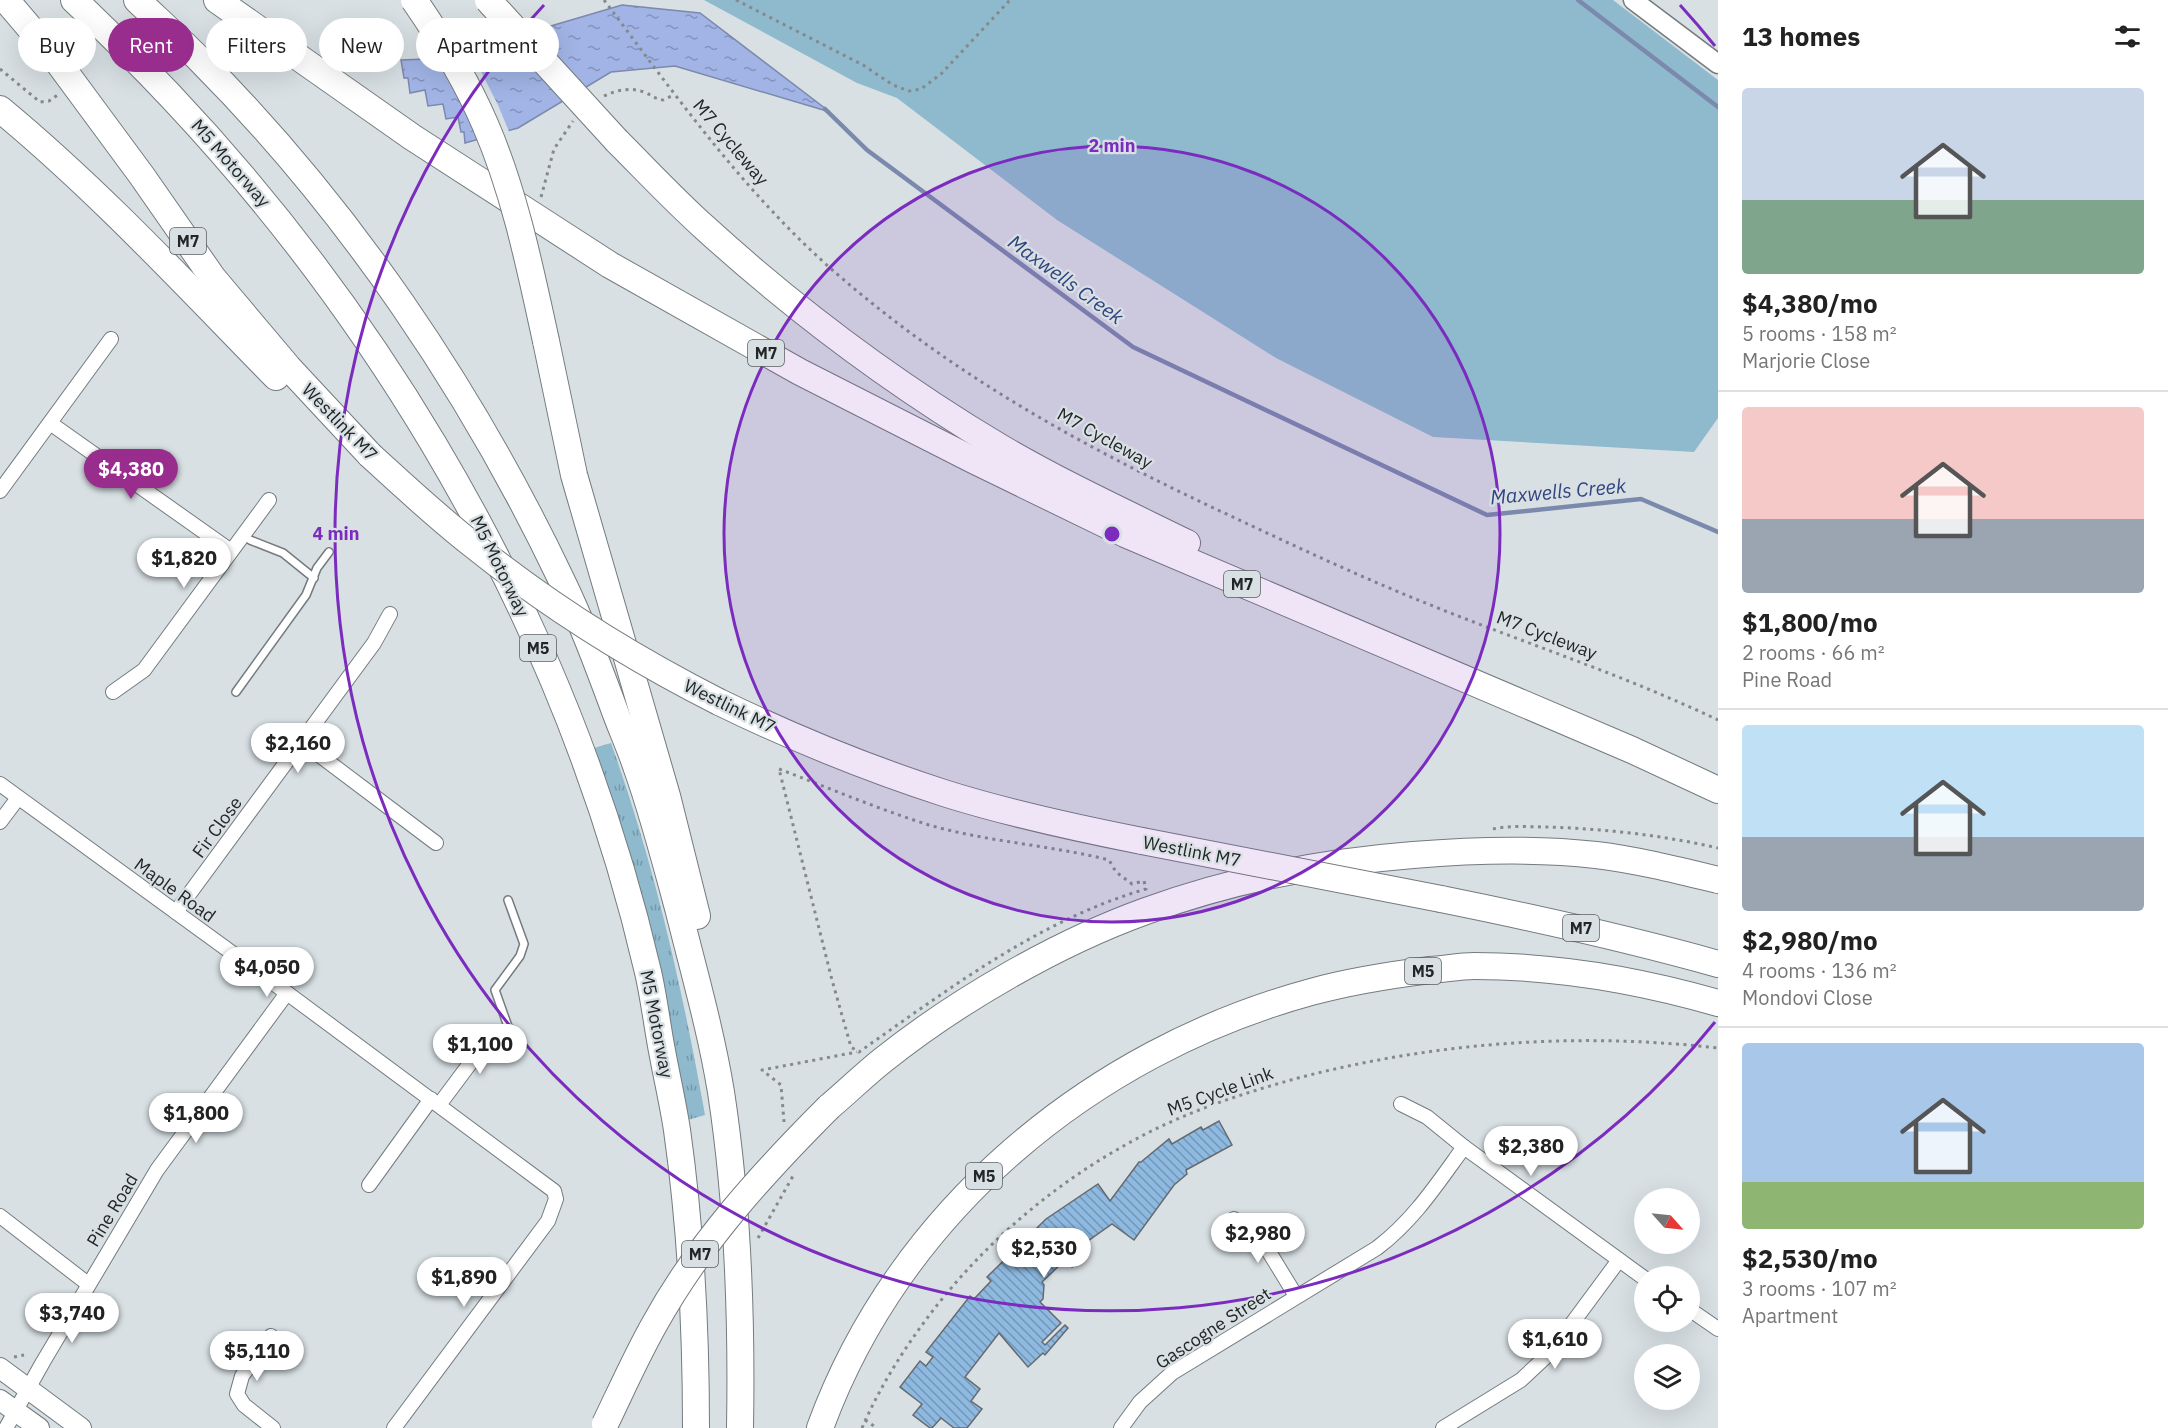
<!DOCTYPE html>
<html lang="en">
<head>
<meta charset="utf-8">
<style>
	body { margin:0; font-family:"IBM Plex Sans",sans-serif; background:#f6f6f6; color:#222; height:100vh; display:flex; flex-direction:column; font-size:22px; white-space:nowrap }
	* { box-sizing:border-box; margin:0 }
	p { font-size:20px; color:#767676 }
	.icon { flex:none; width:33px; height:33px; fill:none; stroke:currentColor; stroke-width:2; stroke-linecap:round; stroke-linejoin:round }
	.map { position:relative; flex:1; overflow:hidden }
	.panel { display:flex; flex-direction:column; background:#fff; width:450px }
	.panel>* { flex:none }
	.banner { position:absolute; left:18px; top:18px; width:570px; height:54px; display:flex; gap:12px }
	.needle { width:39px; rotate:117deg }
	.controls { position:absolute; left:1634px; top:1188px; display:grid; gap:12px }
	.controls a { display:grid; place-items:center; width:66px; height:66px; border-radius:50%; background:#fff; box-shadow:0 6px 24px #0002; font-size:30px }
	.price { position:absolute; translate:-50% -51px; padding:0 14px; border-radius:21px; background:#fff; color:#222; font-size:20px; line-height:39px; filter:drop-shadow(0 2px 3px #0008) }
	.price::after { content:''; position:absolute; left:50%; top:36px; width:18px; height:14px; margin-left:-9px; background:inherit; clip-path:polygon(0 0,100% 0,50% 100%) }
	.price.selected { background:#982d8e; color:#fff }
	ul { padding:0; list-style:none }
	li { display:grid; align-content:center; gap:12px; height:318px; padding:0 24px }
	li+li { border-top:2px solid #e0e0e0 }
	li span { display:grid; place-items:center; height:186px; border-radius:6px; color:#555 }
	li>.icon { margin-inline-start:auto }
	span .icon { width:108px; height:108px; fill:#fffc; stroke-width:1 }
	li b { font-size:26px }
	h2 { display:flex; justify-content:space-between; align-items:center; height:72px; padding:0 24px; font-size:26px }
	.tag { padding:0 21px; border-radius:27px; background:#fff; box-shadow:0 6px 24px #0002; font-size:21px; line-height:54px }
	.tag.selected { background:#982d8e; color:#fff }
	main { display:flex; flex:1; min-height:0 }
	.map>svg:first-child { display:block }
	.grass { fill:url(#grass-tufts) }
	.park { fill:#8fbacd }
	.water { fill:url(#water-ripples); stroke:#7b89ac; stroke-width:1.5 }
	.pier { fill:#d8e0e4 }
	.lines { fill:none; stroke-linecap:round; stroke-linejoin:round }
	.stream { stroke:#7b89ac; stroke-width:4.5 }
	.building { fill:url(#building-back-hatch); stroke:#656a6f; stroke-width:1.5 }
	.service-casing { stroke:#747b7e; stroke-width:10 }
	.minor-casing { stroke:#747b7e; stroke-width:16 }
	.tertiary-casing { stroke:#747b7e; stroke-width:21 }
	.secondary-casing { stroke:#747b7e; stroke-width:22 }
	.motorway-casing { stroke:#747b7e; stroke-width:28 }
	.path { stroke:#84898c; stroke-width:3; stroke-dasharray:3 4.5; stroke-linecap:butt }
	.service { stroke:#fff; stroke-width:7 }
	.minor { stroke:#fff; stroke-width:14 }
	.tertiary { stroke:#fff; stroke-width:18 }
	.secondary { stroke:#fff; stroke-width:20 }
	.motorway { stroke:#fff; stroke-width:26 }
	.motorway-bridge-casing { stroke:#747b7e; stroke-width:28; stroke-linecap:butt }
	.motorway-bridge { stroke:#fff; stroke-width:26 }
	.ring { fill:none; stroke:#7b2cbf; stroke-width:3 }
	.labels { text-anchor:middle; dominant-baseline:central; stroke-width:4.5; stroke-linejoin:round; paint-order:stroke }
	.shield { fill:#d8e0e4; stroke:#595e60; stroke-width:1.5 }
	.shield-label { font-size:16px; font-weight:bold; fill:#232627 }
	.street-label { font-size:18px; fill:#232627; stroke:#d8e0e4 }
	.water-label { font-size:20px; font-style:italic; fill:#30437f; stroke:#d8e0e4 }
	.centre { fill:#7b2cbf; stroke:#d8e0e4; stroke-width:3 }
	.ring-label { font-size:18px; text-anchor:middle; font-weight:bold; fill:#7b2cbf; stroke:#d8e0e4; stroke-width:4.5; stroke-linejoin:round; paint-order:stroke }
</style>
</head>
<body>
<main>
<div class="map">
<svg width="1718" height="1428" viewBox="0 0 1718 1428">
	<defs>
		<pattern id="grass-tufts" width="24" height="20" patternUnits="userSpaceOnUse" patternTransform="scale(1.5)"><rect width="24" height="20" fill="#8fbacd"/><path d="M3 7l-1-3M5 7V3M7 7l1-3M15 17l-1-3M17 17v-4M19 17l1-3" fill="none" stroke="#7497a6"/></pattern>
		<pattern id="water-ripples" width="26" height="14" patternUnits="userSpaceOnUse" patternTransform="scale(1.5)"><rect width="26" height="14" fill="#a1b4e5"/><path d="M2 4q2-2 4 0t4 0M15 11q2-2 4 0t4 0" fill="none" stroke="#8392ba"/></pattern>
		<pattern id="building-back-hatch" width="6" height="6" patternUnits="userSpaceOnUse" patternTransform="scale(1.5)"><rect width="6" height="6" fill="#8eb9e1"/><path d="M-1 5l2 2M0 0l6 6M5-1l2 2" fill="none" stroke="#7496b6"/></pattern>
	</defs>
	<rect width="100%" height="100%" fill="#d8e0e4"/>
	<path class="grass" d="M611,743c44,123 71,244 94,372l-17,5 -23,-119 -21,-93 -50,-160z"/>
	<polygon class="park" points="704,0 1613,0 1718,80 1718,418 1694,452 1433,437 1276,358 1057,220 897,98 857,83"/>
	<polygon class="water" points="622,5 700,13 830,112 675,66 611,72 518,128 465,143 464,132 461,132 458,117 446,119 443,104 428,106 425,90 410,93 408,78 404,78 401,60 477,57 544,28"/>
	<polygon class="pier" points="472,54 498,105 510,134 478,142 468,116 435,55"/>
	<g class="lines">
		<g class="stream">
			<polyline points="1578,0 1718,107"/>
			<polyline points="825,109 867,150 1133,347 1487,515 1641,499 1718,532"/>
		</g>
	</g>
	<polygon class="building" points="1219,1121 1232,1145 1186,1170 1187,1174 1174,1185 1134,1240 1112,1224 1081,1246 1087,1254 1072,1267 1065,1260 1042,1282 1044,1285 1043,1299 1040,1302 1061,1323 1042,1342 1045,1345 1065,1325 1068,1328 1045,1355 1043,1353 1028,1367 999,1333 965,1377 980,1389 971,1401 982,1409 967,1428 954,1428 941,1418 932,1428 930,1428 913,1415 922,1404 900,1387 920,1361 926,1366 933,1357 926,1352 970,1296 974,1299 991,1281 987,1277 1046,1219 1098,1184 1110,1201 1139,1162 1141,1162 1169,1139 1172,1144 1201,1127 1203,1130"/>
	<g class="lines">
		<g class="service-casing">
			<g id="service">
				<polyline points="243,535 250,540 283,553 314,578"/>
				<polyline points="236,692 306,595 317,568 329,552"/>
				<polyline points="508,900 524,944 520,956 495,990 510,1032"/>
			</g>
		</g>
		<g class="minor-casing">
			<g id="minor">
				<polyline points="50,423 231,551"/>
				<polyline points="0,491 111,339"/>
				<polyline points="113,692 144,670 269,500"/>
				<polyline points="302,742 436,843"/>
				<polyline points="0,784 287,993 554,1191 556,1199 548,1221 394,1428"/>
				<polyline points="0,822 18,798"/>
				<polyline points="176,912 374,643 390,614"/>
				<polyline points="1401,1104 1427,1117 1464,1147 1644,1278"/>
				<polyline points="439,1105 483,1046 510,1032"/>
				<polyline points="369,1185 431,1099"/>
				<polyline points="0,1216 88,1284"/>
				<polyline points="1234,1219 1263,1242 1296,1296"/>
				<polyline points="1689,1309 1718,1329"/>
				<polyline points="271,1336 242,1376 237,1394 244,1405 273,1428"/>
				<polyline points="6,1428 43,1362 157,1170 287,993"/>
				<path d="M1121,1428l19,-26 32,-29 205,-125c37,-28 60,-64 87,-101"/>
				<polyline points="1443,1428 1521,1380 1551,1352 1619,1260"/>
			</g>
		</g>
		<g class="tertiary-casing">
			<polyline id="tertiary" points="1633,0 1718,64"/>
		</g>
		<g class="secondary-casing">
			<g id="secondary">
				<polyline points="0,1368 81,1428"/>
				<polyline points="0,1400 39,1428"/>
			</g>
		</g>
		<g class="motorway-casing">
			<g id="motorway">
				<polyline points="6,0 52,54 142,176 213,278 288,367 370,455"/>
				<path d="M74,0c280,261 487,598 574,972 6,26 9,53 14,79 5,27 11,53 15,79 14,99 19,199 19,298"/>
				<path d="M137,0c21,20 43,40 64,61 148,149 270,329 360,518 20,41 36,84 52,127 7,20 16,39 23,60 17,47 30,97 43,146 15,60 32,119 42,180 17,111 21,223 19,336"/>
				<polyline points="217,0 412,137 610,265 800,372 973,460 1125,534 1632,750 1718,790"/>
				<path d="M0,109c99,82 186,176 276,268"/>
				<path d="M617,141c29,29 57,59 87,86 90,82 189,156 294,219 61,36 126,66 189,97"/>
				<polyline points="546,341 574,475 667,796 697,916"/>
				<path d="M719,702c74,36 150,67 228,92 64,20 129,34 195,47"/>
				<path d="M1441,899c94,19 185,39 277,65"/>
				<path d="M829,1107c18,-15 35,-32 54,-47 74,-59 174,-117 263,-149 85,-31 177,-49 267,-56 61,-5 122,-7 183,0 41,5 81,15 122,25"/>
				<path d="M820,1428c79,-217 271,-376 491,-436 40,-11 79,-17 119,-22 15,-1 30,-4 44,-4 83,0 164,14 244,37"/>
			</g>
		</g>
		<g class="path">
			<path d="M604,0c72,96 142,195 233,274 121,105 254,177 398,244 64,30 128,60 193,86 96,39 196,71 290,116"/>
			<polyline points="736,0 863,65 893,85 909,91 921,89 941,74 1010,0"/>
			<polyline points="0,69 40,102 49,101 59,94"/>
			<path d="M604,96c13,-6 26,-9 40,-4 7,3 12,7 19,8l11,-5"/>
			<polyline points="541,197 554,149 573,121"/>
			<path d="M779,769c50,19 99,40 150,56 59,17 121,20 180,35l7,12 16,12 12,-3 2,8c-107,31 -197,100 -287,163l-8,-5 -19,-67z"/>
			<path d="M1493,829c17,-4 37,-2 55,-2 57,2 114,8 170,21"/>
			<polyline points="784,1122 781,1085 762,1070 857,1052"/>
			<polyline points="758,1238 793,1176"/>
			<polyline points="14,1357 24,1355"/>
			<polyline points="865,1420 877,1428"/>
			<path d="M862,1428c19,-44 46,-86 76,-124 55,-69 123,-125 200,-166 50,-27 106,-45 160,-60 138,-36 279,-46 420,-30"/>
		</g>
		<use href="#service" class="service"/>
		<use href="#minor" class="minor"/>
		<use href="#tertiary" class="tertiary"/>
		<use href="#secondary" class="secondary"/>
		<use href="#motorway" class="motorway"/>
		<g class="motorway-bridge-casing">
			<g id="motorway-bridge">
				<path d="M414,0c27,39 52,80 71,124 30,69 45,144 61,217"/>
				<polyline points="488,0 617,141"/>
				<path d="M370,455c34,31 67,62 103,90 76,61 159,113 246,157"/>
				<polyline points="1142,841 1441,899"/>
				<path d="M605,1424c16,-33 31,-67 49,-99 45,-82 109,-152 175,-218"/>
			</g>
		</g>
		<use href="#motorway-bridge" class="motorway-bridge"/>
	</g>
	<circle cx="1112" cy="534" r="388" fill="#7b2cbf" fill-opacity=".12"/>
	<g class="ring">
		<circle cx="1112" cy="534" r="388"/>
		<path d="M1715 1022A776 776 0 1 1 544 5M1680 5A776 776 0 0 1 1715 46"/>
	</g>
	<g class="labels">
		<g class="shield">
			<rect x="170" y="228" width="36" height="26" rx="4.5"/>
			<rect x="748" y="340" width="36" height="26" rx="4.5"/>
			<rect x="1224" y="571" width="36" height="26" rx="4.5"/>
			<rect x="520" y="635" width="36" height="26" rx="4.5"/>
			<rect x="1563" y="915" width="36" height="26" rx="4.5"/>
			<rect x="1405" y="958" width="36" height="26" rx="4.5"/>
			<rect x="966" y="1163" width="36" height="26" rx="4.5"/>
			<rect x="682" y="1241" width="36" height="26" rx="4.5"/>
		</g>
		<g class="shield-label">
			<text x="188" y="241">M7</text>
			<text x="766" y="353">M7</text>
			<text x="1242" y="584">M7</text>
			<text x="538" y="648">M5</text>
			<text x="1581" y="928">M7</text>
			<text x="1423" y="971">M5</text>
			<text x="984" y="1176">M5</text>
			<text x="700" y="1254">M7</text>
		</g>
		<g class="street-label">
			<text transform="translate(731 142) rotate(50)">M7 Cycleway</text>
			<text transform="translate(231 163) rotate(49)">M5 Motorway</text>
			<text transform="translate(340 422) rotate(46)">Westlink M7</text>
			<text transform="translate(1105 438) rotate(29)">M7 Cycleway</text>
			<text transform="translate(500 566) rotate(64)">M5 Motorway</text>
			<text transform="translate(1547 635) rotate(21)">M7 Cycleway</text>
			<text transform="translate(730 706) rotate(26)">Westlink M7</text>
			<text transform="translate(217 827) rotate(-54)">Fir Close</text>
			<text transform="translate(1192 851) rotate(11)">Westlink M7</text>
			<text transform="translate(175 890) rotate(36)">Maple Road</text>
			<text transform="translate(657 1024) rotate(79)">M5 Motorway</text>
			<text transform="translate(1220 1091) rotate(-20)">M5 Cycle Link</text>
			<text transform="translate(112 1210) rotate(-59)">Pine Road</text>
			<text transform="translate(1213 1328) rotate(-33)">Gascogne Street</text>
		</g>
		<g class="water-label">
			<text transform="translate(1066 279) rotate(36)">Maxwells Creek</text>
			<text transform="translate(1558 491) rotate(-5)">Maxwells Creek</text>
		</g>
	</g>
	<circle cx="1112" cy="534" r="9" class="centre"/>
	<g class="ring-label">
		<text x="1112" y="152">2 min</text>
		<text x="336" y="540">4 min</text>
	</g>
</svg>
<div class="controls">
<a><svg class="needle" viewBox="-14 -14 28 28"><path d="M0-13l5 13h-10z" fill="#e53935"/><path d="M0 13l5-13h-10z" fill="#767676"/></svg></a>
<a><svg class="icon" aria-label="locate" viewBox="0 0 24 24"><circle cx="12" cy="12" r="6"/><path d="M12 2v4M12 18v4M2 12h4M18 12h4"/></svg></a>
<a><svg class="icon" aria-label="layers" viewBox="0 0 24 24"><path d="M12 4l9 5-9 5-9-5zM3 14l9 5 9-5"/></svg></a>
</div>
<b class="price selected" style="left:131px;top:500px">$4,380</b>
<b class="price" style="left:184px;top:589px">$1,820</b>
<b class="price" style="left:298px;top:774px">$2,160</b>
<b class="price" style="left:267px;top:998px">$4,050</b>
<b class="price" style="left:480px;top:1075px">$1,100</b>
<b class="price" style="left:196px;top:1144px">$1,800</b>
<b class="price" style="left:1531px;top:1177px">$2,380</b>
<b class="price" style="left:1258px;top:1264px">$2,980</b>
<b class="price" style="left:1044px;top:1279px">$2,530</b>
<b class="price" style="left:464px;top:1308px">$1,890</b>
<b class="price" style="left:72px;top:1344px">$3,740</b>
<b class="price" style="left:1555px;top:1370px">$1,610</b>
<b class="price" style="left:257px;top:1382px">$5,110</b>
<div class="banner">
<a class="tag">Buy</a>
<a class="tag selected">Rent</a>
<a class="tag">Filters</a>
<a class="tag">New</a>
<a class="tag">Apartment</a>
</div>
</div>
<section class="panel">
<h2>13 homes<svg class="icon" aria-label="filters" viewBox="0 0 24 24"><path d="M4 7h16M4 17h16"/><circle cx="9" cy="7" r="2"/><circle cx="15" cy="17" r="2"/></svg></h2>
<ul>
<li><span style="background:linear-gradient(#c9d6e8 60%,#7fa58c 0)"><svg class="icon" aria-label="home" viewBox="0 0 24 24"><path d="M3 11l9-7 9 7M6 9v11h12V9"/></svg></span><div><b>$4,380/mo</b><p>5 rooms · 158 m²</p><p>Marjorie Close</p></div></li>
<li><span style="background:linear-gradient(#f6c9c9 60%,#9aa5b1 0)"><svg class="icon" aria-label="home" viewBox="0 0 24 24"><path d="M3 11l9-7 9 7M6 9v11h12V9"/></svg></span><div><b>$1,800/mo</b><p>2 rooms · 66 m²</p><p>Pine Road</p></div></li>
<li><span style="background:linear-gradient(#bfe0f5 60%,#9aa5b1 0)"><svg class="icon" aria-label="home" viewBox="0 0 24 24"><path d="M3 11l9-7 9 7M6 9v11h12V9"/></svg></span><div><b>$2,980/mo</b><p>4 rooms · 136 m²</p><p>Mondovi Close</p></div></li>
<li><span style="background:linear-gradient(#a9c7e8 75%,#8fb573 0)"><svg class="icon" aria-label="home" viewBox="0 0 24 24"><path d="M3 11l9-7 9 7M6 9v11h12V9"/></svg></span><div><b>$2,530/mo</b><p>3 rooms · 107 m²</p><p>Apartment</p></div></li>
</ul>
</section>
</main>
</body>
</html>
